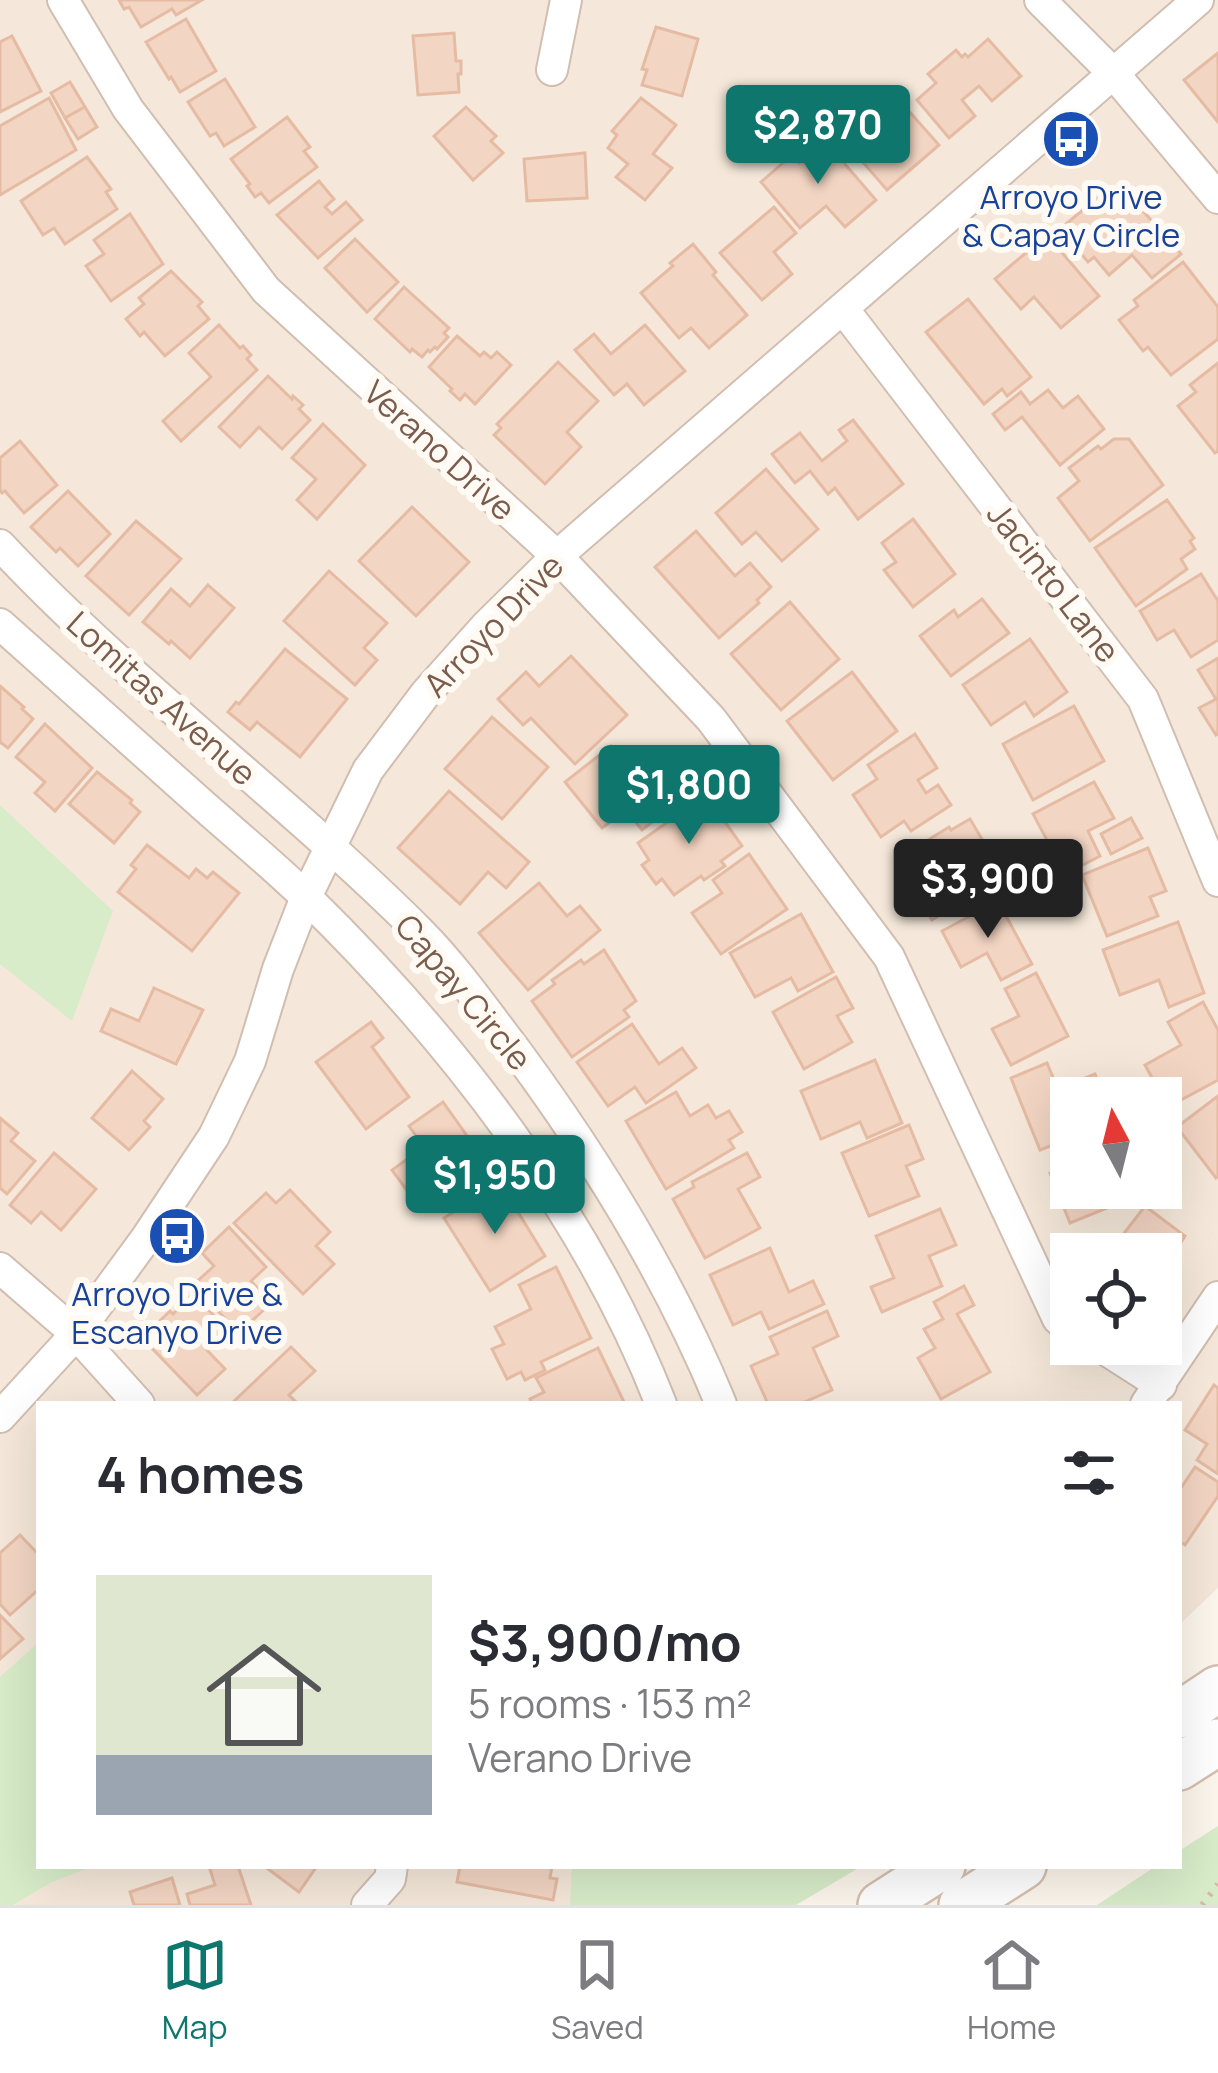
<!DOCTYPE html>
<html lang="en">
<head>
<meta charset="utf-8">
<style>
	body { margin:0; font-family:Manrope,sans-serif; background:#f7f7f7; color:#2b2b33; height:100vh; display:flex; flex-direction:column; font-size:45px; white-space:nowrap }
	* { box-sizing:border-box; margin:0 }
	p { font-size:39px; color:#7c7c81 }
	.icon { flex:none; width:66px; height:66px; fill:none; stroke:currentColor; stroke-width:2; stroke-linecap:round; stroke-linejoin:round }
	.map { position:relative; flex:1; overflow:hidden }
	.drawer { position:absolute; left:36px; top:1401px; width:1146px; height:468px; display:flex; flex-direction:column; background:#fff; border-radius:0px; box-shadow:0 12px 48px #0002 }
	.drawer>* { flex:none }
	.needle { width:78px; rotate:353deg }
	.fabs { position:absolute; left:1050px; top:1077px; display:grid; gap:24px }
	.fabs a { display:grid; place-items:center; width:132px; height:132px; border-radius:0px; background:#fff; box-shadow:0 12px 48px #0002; font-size:60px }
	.price { position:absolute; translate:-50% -102px; padding:0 27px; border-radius:12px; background:#0f766e; color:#fff; font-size:39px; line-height:78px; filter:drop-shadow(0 3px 6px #0008) }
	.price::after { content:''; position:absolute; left:50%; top:72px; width:36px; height:27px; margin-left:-18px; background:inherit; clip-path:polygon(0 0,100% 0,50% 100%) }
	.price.selected { background:#222; color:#fff }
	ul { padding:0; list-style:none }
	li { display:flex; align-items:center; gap:36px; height:300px; padding:0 60px }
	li+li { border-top:3px solid #e1e1e2 }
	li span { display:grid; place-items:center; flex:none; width:336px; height:240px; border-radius:0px; color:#555 }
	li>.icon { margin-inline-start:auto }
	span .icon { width:144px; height:144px; fill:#fffc; stroke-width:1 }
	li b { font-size:51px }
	h2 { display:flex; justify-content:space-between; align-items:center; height:144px; padding:0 60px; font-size:51px }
	.menu { display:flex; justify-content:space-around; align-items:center; height:168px; border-top:3px solid #e1e1e2; background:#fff; font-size:33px; color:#7c7c81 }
	.menu a { display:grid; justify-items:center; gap:6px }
	.menu .selected { color:#0f766e }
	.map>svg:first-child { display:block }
	.residential { fill:#f5e8da; fill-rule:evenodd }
	.green { fill:#d8ecc9 }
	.building { fill:#f3d5c3; stroke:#e6bba3; stroke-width:3 }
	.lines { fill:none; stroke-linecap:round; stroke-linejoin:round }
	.minor-casing { stroke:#d1beb0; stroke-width:34 }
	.secondary-casing { stroke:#d6c0b0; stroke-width:50 }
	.path { stroke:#d9b8a5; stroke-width:6; stroke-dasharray:3 9; stroke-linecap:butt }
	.minor { stroke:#fff; stroke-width:30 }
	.secondary { stroke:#fff; stroke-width:45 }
	.labels { text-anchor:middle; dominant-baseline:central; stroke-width:12; stroke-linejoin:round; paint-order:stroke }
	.transit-label { font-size:33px; fill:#164399; stroke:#fffaf3 }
	.street-label { font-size:33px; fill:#7a5c4d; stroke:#fffaf3 }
</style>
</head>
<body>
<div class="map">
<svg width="1218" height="1905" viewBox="0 0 1218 1905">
	<rect width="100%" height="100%" fill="#fdf6ec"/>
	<path class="residential" d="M0,0h1218v1588l-39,37v-221h-1140v462h533v35l-2,4h-570zM1071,1098h90v90h-90zM1071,1254h90v90h-90z"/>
	<g class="green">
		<polygon points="0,805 113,911 72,1021 0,964"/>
		<polygon points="39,1642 39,1866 94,1866 50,1883 13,1905 0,1905 0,1677"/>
		<polygon points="1218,1826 1218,1905 1097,1905 1156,1866 1179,1866 1179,1851"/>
		<polygon points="572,1866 862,1866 796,1905 570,1905"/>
	</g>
	<g class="building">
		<polygon points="119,0 202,0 176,15 172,9 141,27 129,7 124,9"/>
		<polygon points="186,19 216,71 180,92 171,77 169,79 146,42"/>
		<polygon points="656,27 698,39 682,96 642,85 647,70 642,69"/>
		<polygon points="454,33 456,61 461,61 461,74 458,74 459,92 418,95 413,36"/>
		<polygon points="12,36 41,91 0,112 0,42"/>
		<polygon points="988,39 1021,76 992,101 979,86 962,100 975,116 949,138 917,100 936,83 928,74 956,50 962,57 965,54 968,57"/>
		<polygon points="1218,53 1218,122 1184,80"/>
		<polygon points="225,79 255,127 224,146 216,133 210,136 188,102"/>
		<polygon points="70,82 85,107 65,118 51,93"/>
		<polygon points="49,98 76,150 0,195 0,126"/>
		<polygon points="641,98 676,125 653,154 672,168 645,200 616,177 628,164 608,148 617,135 612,131"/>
		<polygon points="899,100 939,145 887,190 847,144"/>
		<polygon points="85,107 97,127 78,139 65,118"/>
		<polygon points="466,107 496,136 491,141 503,153 473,180 434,136"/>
		<polygon points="287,117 310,147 304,151 317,167 269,203 261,193 255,197 247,186 250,184 231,159"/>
		<polygon points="825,141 876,200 845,227 826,206 800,228 761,182 792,155 799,163"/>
		<polygon points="585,153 587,198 527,201 524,159"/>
		<polygon points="87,157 111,189 106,192 117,209 65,244 54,228 43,235 21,201"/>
		<polygon points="319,181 334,199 325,207 332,214 346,202 362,220 318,258 277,215"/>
		<polygon points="1103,193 1115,207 1129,195 1181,254 1152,278 1132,255 1109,275 1094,257 1088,262 1060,229"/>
		<polygon points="774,207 796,233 774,252 792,274 762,300 720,253"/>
		<polygon points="130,214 163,264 111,301 86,266 104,254 94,240"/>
		<polygon points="1047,235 1099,296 1061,328 1034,297 1021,309 995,279"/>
		<polygon points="355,239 398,282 367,312 325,268"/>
		<polygon points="693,244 716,272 713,275 747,315 709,348 691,328 679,338 641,293 673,266 670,263"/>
		<polygon points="1183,262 1218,307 1218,339 1171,375 1148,347 1143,351 1119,320 1138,306 1134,300"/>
		<polygon points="171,271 202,302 198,306 209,319 165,356 144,332 140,336 126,319 144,304 139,298"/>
		<polygon points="404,287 449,328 444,333 448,337 437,349 435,347 430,352 428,350 422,357 412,349 410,352 375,319"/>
		<polygon points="968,299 1031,377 1007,396 1002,389 984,404 926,332"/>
		<polygon points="219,325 240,348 243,346 251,355 247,359 257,370 181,441 163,421 211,377 189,353"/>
		<polygon points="645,325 685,371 644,405 627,384 614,395 575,350 594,334 611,354"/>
		<polygon points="457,336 480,356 484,352 491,358 497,352 511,365 475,404 465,394 460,400 450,391 452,389 429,367"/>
		<polygon points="558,362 598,401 567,432 581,447 545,484 494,435 501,428 497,424"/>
		<polygon points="1218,363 1218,451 1215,453 1178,406 1196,392 1190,385"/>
		<polygon points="268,376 292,399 293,396 303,405 299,409 310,420 282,449 259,427 240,447 219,427"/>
		<polygon points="1048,390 1063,408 1078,396 1104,429 1060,465 1022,417 1005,430 993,414 1021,392 1030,404"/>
		<polygon points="853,420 903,484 858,519 835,488 828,494 810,471 795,483 772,454 800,433 822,461 847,441 839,430"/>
		<polygon points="323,424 365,465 317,519 297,500 316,479 292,458"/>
		<polygon points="1114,439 1129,439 1163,485 1090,541 1058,498 1079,481 1069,468 1098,446 1101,449"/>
		<polygon points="20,441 57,485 24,513 5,491 2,493 0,490 0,458"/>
		<polygon points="766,469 818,529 782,561 756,532 742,544 716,513"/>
		<polygon points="68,491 110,534 78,566 60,548 56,552 31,527"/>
		<polygon points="1167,500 1194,538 1190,541 1195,549 1181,559 1187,569 1136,606 1095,548"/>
		<polygon points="412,507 469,562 416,616 359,561"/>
		<polygon points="913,519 955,574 913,607 884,570 896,562 882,543"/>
		<polygon points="136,521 181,559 129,615 86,576"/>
		<polygon points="696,531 735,576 750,563 771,587 757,600 759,603 719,638 655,567"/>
		<polygon points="329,571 387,623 364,648 377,660 355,685 284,621"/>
		<polygon points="1201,574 1218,601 1218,640 1191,657 1174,630 1157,640 1140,611"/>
		<polygon points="208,585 234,608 190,658 171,641 169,644 143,622 171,589 190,606"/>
		<polygon points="982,599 1009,633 951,676 920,636 954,610 958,617"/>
		<polygon points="790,602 839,659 781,710 731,654"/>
		<polygon points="1030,639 1067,692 1034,716 1025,702 991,725 963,685"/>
		<polygon points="285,649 347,699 300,757 257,722 250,730 228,712 236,702 239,704"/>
		<polygon points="571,656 627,715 575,764 531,718 523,725 498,699 526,672 539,686"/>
		<polygon points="1218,658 1218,734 1216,735 1199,708 1216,699 1198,670"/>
		<polygon points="852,672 897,731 833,780 787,721"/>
		<polygon points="0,686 24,707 22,709 33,719 8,748 0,742"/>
		<polygon points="1074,706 1104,761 1033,800 1003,744"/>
		<polygon points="492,717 548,767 502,819 445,769"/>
		<polygon points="45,724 92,768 55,811 35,793 45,782 16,757"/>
		<polygon points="915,734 937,768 918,780 926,793 938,785 951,805 911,831 904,821 881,837 853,795 877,779 868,765"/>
		<polygon points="611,746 618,755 626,749 645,774 667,757 693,790 642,830 626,810 602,828 565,782"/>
		<polygon points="97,772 132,800 130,803 140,812 114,843 69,804"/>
		<polygon points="1094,782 1114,818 1088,831 1100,856 1065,874 1033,814"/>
		<polygon points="449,791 529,862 506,888 488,872 460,904 398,848"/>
		<polygon points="706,795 742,846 721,861 725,866 704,880 701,876 674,895 662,879 656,884 642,865 649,860 638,843"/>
		<polygon points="1131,818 1142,838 1111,854 1101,834"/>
		<polygon points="970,819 999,868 980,879 985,887 932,920 896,860 949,827 951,830"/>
		<polygon points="147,845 189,878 196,869 207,878 213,872 239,893 192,951 118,892 136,869 131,865"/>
		<polygon points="1148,848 1166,891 1150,897 1158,916 1107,936 1082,875"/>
		<polygon points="749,854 787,909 721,954 692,913 722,893 713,880"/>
		<polygon points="539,883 567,916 580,906 600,930 528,990 479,933"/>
		<polygon points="998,901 1032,964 1001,980 987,953 961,967 942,931"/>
		<polygon points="801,914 833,972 798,991 791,978 755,997 730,953"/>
		<polygon points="1178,922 1204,993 1169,1007 1159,980 1120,995 1103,950"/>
		<polygon points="604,950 636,1001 624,1010 629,1017 572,1057 532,1001 555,984 552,980 581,960 584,964"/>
		<polygon points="1036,973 1068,1036 1011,1065 992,1029 1019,1016 1005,989"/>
		<polygon points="836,977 853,1008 837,1016 852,1042 804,1069 773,1012"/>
		<polygon points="154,988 203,1010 176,1064 101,1031 111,1009 139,1021"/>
		<polygon points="1203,1002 1218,1030 1218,1080 1168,1107 1145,1065 1181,1045 1168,1022"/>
		<polygon points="371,1022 383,1038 372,1047 409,1097 366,1129 316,1062"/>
		<polygon points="632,1024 659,1064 682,1048 696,1068 646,1103 635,1087 608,1106 577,1062"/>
		<polygon points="875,1060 902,1123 867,1138 860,1122 821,1139 801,1091"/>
		<polygon points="1047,1063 1058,1089 1095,1074 1105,1098 1071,1098 1071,1138 1040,1150 1011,1078"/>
		<polygon points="132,1071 163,1099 144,1121 150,1127 129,1150 92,1118"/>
		<polygon points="676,1092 690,1116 708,1105 716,1118 729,1111 742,1132 729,1140 734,1148 666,1189 626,1121"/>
		<polygon points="1218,1096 1218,1176 1216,1178 1177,1127"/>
		<polygon points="443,1102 487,1164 421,1210 392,1170 424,1147 409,1126"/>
		<polygon points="0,1118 18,1133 11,1141 35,1161 7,1194 0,1188"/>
		<polygon points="909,1125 923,1159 906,1166 919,1196 869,1216 842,1153"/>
		<polygon points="54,1153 96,1189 61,1230 41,1212 31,1223 10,1205"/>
		<polygon points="747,1153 760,1177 738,1189 760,1228 705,1258 673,1199 694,1187 692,1182"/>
		<polygon points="1071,1164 1071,1188 1122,1188 1127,1200 1070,1223 1050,1173"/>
		<polygon points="500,1183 545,1256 490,1291 444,1218"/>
		<polygon points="290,1190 330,1232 316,1246 334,1264 303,1294 234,1223 266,1193 276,1203"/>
		<polygon points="1145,1206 1185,1236 1161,1273 1161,1254 1108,1254"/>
		<polygon points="940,1209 956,1245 929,1256 942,1286 882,1312 871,1287 894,1278 876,1236"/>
		<polygon points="229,1227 266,1267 251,1281 271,1303 239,1333 193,1285 214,1266 202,1253"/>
		<polygon points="770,1248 789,1292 813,1281 824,1304 769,1329 761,1312 733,1325 710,1275"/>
		<polygon points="556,1267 591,1338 541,1362 545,1370 525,1380 521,1372 507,1379 492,1349 504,1344 495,1327 531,1309 519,1285"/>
		<polygon points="964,1286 974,1305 957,1314 990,1372 941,1399 918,1358 935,1348 924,1329 943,1319 934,1302"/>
		<polygon points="193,1294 226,1328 205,1348 225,1369 197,1395 142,1338 170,1311 173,1314"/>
		<polygon points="827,1311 838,1336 813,1348 832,1390 800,1404 768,1404 751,1366 778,1354 770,1337"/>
		<polygon points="291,1347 315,1371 289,1395 298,1404 231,1404"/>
		<polygon points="598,1348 625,1404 532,1404 530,1399 544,1392 536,1378"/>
		<polygon points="1214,1385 1218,1388 1218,1474 1197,1460 1207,1444 1185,1430"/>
		<polygon points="1195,1467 1218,1482 1218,1496 1185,1545 1179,1541 1179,1491"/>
		<polygon points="20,1535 39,1555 39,1589 10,1615 0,1604 0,1553"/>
		<polygon points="0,1615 23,1639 0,1659"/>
		<polygon points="209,1866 238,1866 251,1905 190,1905 187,1894 215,1885"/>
		<polygon points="264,1866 317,1866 299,1892"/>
		<polygon points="460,1866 552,1866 550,1878 557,1879 553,1900 457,1882"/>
		<polygon points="172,1878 180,1905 134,1905 130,1892"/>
	</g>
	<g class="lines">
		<g class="minor-casing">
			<g id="minor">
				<polyline points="63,0 128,109 266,290 557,556 711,719 889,957 1058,1319 1071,1328"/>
				<polyline points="1040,0 1114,74 1218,198"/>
				<polyline points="552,70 566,0"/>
				<polyline points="844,310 1143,699 1218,881"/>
				<path d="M0,545c130,139 285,252 420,387 35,35 67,81 97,120 81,110 152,225 204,352"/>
				<path d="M0,624c68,61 137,122 205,183 34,30 69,59 102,91 145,142 280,316 354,506"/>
				<polyline points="0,1268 76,1334 139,1404"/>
				<polyline points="1097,1344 1161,1385"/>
				<polyline points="1146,1404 1218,1297"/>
				<polyline points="0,1417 76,1334 147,1237 214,1136 250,1061 278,969 306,897 368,770 426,693 486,626 557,556 1198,0"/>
				<polyline points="367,1905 390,1879 392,1866"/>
			</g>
		</g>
		<g class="secondary-casing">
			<g id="secondary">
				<polyline points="1179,1715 1218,1689"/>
				<polyline points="1179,1767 1218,1742"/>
				<polyline points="881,1905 942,1866"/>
				<polyline points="962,1905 1023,1866"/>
			</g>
		</g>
		<polyline class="path" points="1202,1905 1218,1884"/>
		<use href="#minor" class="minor"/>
		<use href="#secondary" class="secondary"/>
	</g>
	<defs>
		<g id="bus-disc" transform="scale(3)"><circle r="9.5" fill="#1a4fb4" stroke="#fffaf3"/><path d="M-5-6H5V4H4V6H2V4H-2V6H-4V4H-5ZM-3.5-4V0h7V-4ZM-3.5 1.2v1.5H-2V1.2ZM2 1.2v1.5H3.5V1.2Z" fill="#fff"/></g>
	</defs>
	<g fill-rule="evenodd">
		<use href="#bus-disc" x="1071" y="139"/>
		<use href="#bus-disc" x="177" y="1236"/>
	</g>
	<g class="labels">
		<g class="transit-label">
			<text x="1071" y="196">Arroyo Drive<tspan x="1071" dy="38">&amp; Capay Circle</tspan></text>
			<text x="177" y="1293">Arroyo Drive &amp;<tspan x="177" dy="38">Escanyo Drive</tspan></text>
		</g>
		<g class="street-label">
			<text transform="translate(440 450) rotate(42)">Verano Drive</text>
			<text transform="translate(1054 582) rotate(52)">Jacinto Lane</text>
			<text transform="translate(493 625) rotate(-46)">Arroyo Drive</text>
			<text transform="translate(162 698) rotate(42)">Lomitas Avenue</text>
			<text transform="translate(464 992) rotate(50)">Capay Circle</text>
		</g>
	</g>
</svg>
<div class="fabs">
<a><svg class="needle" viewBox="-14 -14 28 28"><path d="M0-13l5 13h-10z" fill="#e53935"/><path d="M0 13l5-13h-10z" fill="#7c7c81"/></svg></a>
<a><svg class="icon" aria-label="locate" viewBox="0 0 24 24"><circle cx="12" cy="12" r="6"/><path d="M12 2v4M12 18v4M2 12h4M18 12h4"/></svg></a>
</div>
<b class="price" style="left:818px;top:187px">$2,870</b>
<b class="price" style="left:689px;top:847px">$1,800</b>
<b class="price selected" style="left:988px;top:941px">$3,900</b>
<b class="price" style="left:495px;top:1237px">$1,950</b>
<section class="drawer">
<h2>4 homes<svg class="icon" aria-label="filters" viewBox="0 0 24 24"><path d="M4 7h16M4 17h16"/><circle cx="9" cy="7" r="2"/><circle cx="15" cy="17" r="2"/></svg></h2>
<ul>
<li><span style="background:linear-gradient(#dfe7d0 75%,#9aa5b1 0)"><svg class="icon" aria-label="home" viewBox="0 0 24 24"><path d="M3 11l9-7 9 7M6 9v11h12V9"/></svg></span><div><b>$3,900/mo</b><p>5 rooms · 153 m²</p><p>Verano Drive</p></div></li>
</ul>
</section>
</div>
<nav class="menu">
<a class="selected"><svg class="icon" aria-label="map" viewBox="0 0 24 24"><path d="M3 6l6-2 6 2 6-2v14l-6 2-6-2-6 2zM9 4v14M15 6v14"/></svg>Map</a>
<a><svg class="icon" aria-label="saved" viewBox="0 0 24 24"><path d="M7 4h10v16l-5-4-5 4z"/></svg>Saved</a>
<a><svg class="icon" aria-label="home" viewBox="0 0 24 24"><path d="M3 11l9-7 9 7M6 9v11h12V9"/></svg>Home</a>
</nav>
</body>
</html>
